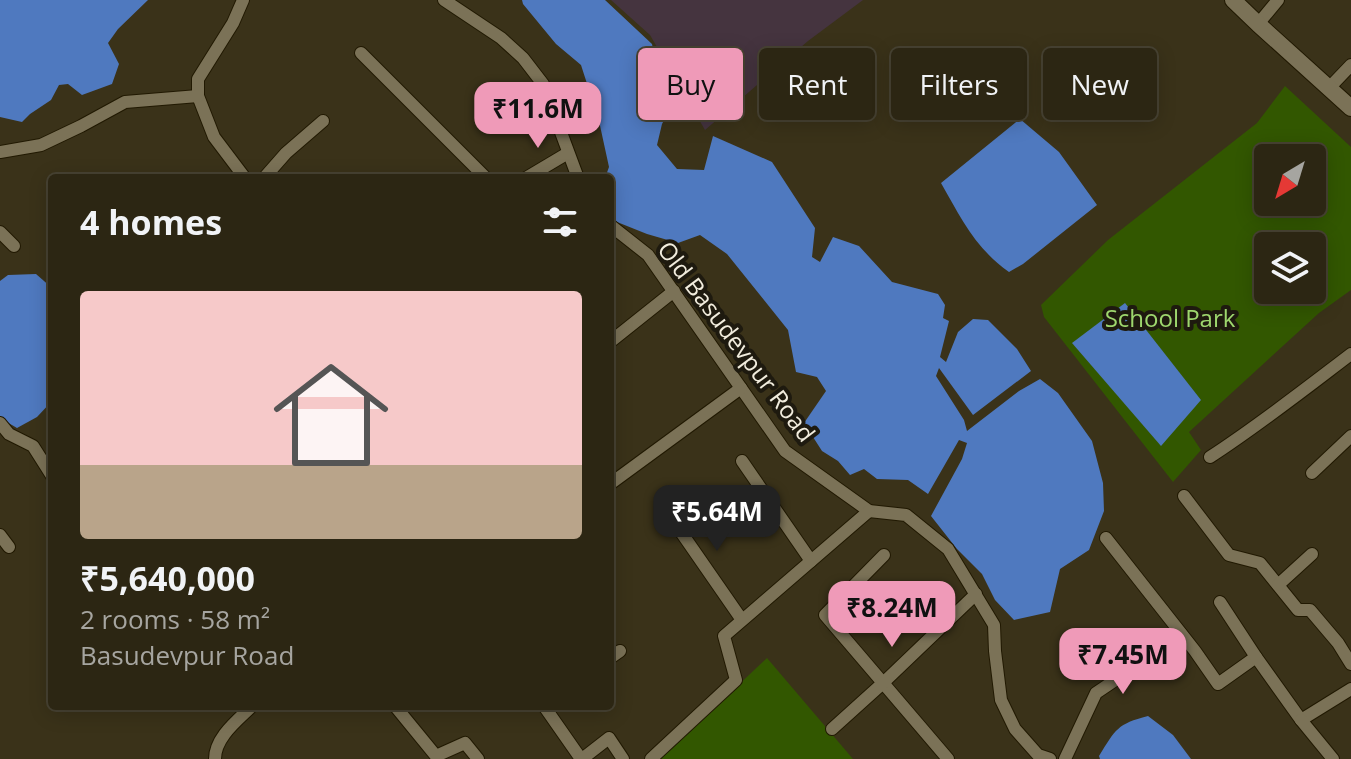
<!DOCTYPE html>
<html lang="en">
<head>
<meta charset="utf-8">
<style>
	body { margin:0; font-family:"Open Sans",sans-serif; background:#342e1c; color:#f1f3f6; height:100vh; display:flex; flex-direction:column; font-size:30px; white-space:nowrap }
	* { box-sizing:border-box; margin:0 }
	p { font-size:26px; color:#a6a5a0 }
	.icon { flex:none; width:44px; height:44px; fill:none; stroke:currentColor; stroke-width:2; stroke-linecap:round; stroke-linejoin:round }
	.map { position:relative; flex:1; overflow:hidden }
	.drawer { position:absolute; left:48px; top:174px; width:566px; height:536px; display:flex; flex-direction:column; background:#2c2613; border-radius:8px; box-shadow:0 4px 20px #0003,0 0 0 2px #484333 }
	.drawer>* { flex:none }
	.top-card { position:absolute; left:638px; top:48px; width:592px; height:72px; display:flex; gap:16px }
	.needle { width:52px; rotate:218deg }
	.buttons { position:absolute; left:1254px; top:144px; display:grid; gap:16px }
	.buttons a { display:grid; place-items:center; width:72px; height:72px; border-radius:8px; background:#2c2613; box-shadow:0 4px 20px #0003,0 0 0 2px #484333; font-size:40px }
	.price { position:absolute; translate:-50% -68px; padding:0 18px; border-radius:16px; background:#ef9ab8; color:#111; font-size:26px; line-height:52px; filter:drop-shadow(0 2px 4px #0008) }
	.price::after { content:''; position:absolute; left:50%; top:48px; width:24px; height:18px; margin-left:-12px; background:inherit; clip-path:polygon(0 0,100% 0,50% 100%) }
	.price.selected { background:#222; color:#fff }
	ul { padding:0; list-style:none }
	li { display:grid; align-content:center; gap:16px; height:424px; padding:0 32px }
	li+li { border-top:2px solid #484333 }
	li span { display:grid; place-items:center; height:248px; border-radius:8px; color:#555 }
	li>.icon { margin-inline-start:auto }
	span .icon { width:144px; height:144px; fill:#fffc; stroke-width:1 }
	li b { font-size:34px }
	h2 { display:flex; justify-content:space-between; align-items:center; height:96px; padding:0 32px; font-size:34px }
	.chip { padding:0 28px; border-radius:8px; background:#2c2613; box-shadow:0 4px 20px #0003,0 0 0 2px #484333; font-size:28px; line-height:72px }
	.chip.selected { background:#ef9ab8; color:#111 }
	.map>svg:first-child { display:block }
	.industrial { fill:#45343f }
	.green { fill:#325700; fill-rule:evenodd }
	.water { fill:#4f79bf }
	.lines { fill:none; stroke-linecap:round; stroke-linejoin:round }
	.minor-casing { stroke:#211902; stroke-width:14 }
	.tertiary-casing { stroke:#211902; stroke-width:18 }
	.minor { stroke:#7b7257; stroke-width:12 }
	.tertiary { stroke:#7b7257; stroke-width:16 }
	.labels { text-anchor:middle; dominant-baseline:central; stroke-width:8; stroke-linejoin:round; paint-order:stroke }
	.park-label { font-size:24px; fill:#9ed76e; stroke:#1e1a0f }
	.street-label { font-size:24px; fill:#f2edde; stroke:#1e1a0f }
</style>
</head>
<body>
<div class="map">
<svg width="1351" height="759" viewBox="0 0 1351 759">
	<rect width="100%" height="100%" fill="#3a3219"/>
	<polygon class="industrial" points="611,0 863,0 808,41 705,130 650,35"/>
	<g class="green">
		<path d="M1285,86l66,61v143l-32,23 -130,119 12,18 -28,32 -129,-165 -3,-12 67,-65 149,-117zM1268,158h44v44h-44zM1268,246h44v44h-44z"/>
		<polygon points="767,658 853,759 660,759"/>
	</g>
	<g class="water">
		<polygon points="0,0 148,0 118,29 108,43 119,64 112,84 82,95 68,84 59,85 51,100 30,114 22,122 0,117"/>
		<polygon points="522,0 605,0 652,44 656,63 671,76 675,99 662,124 657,145 677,169 704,170 713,136 772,162 815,228 812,257 820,262 833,237 859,246 892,282 938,294 945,305 943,318 949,321 940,357 946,362 958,332 973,319 988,320 1017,349 1031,371 973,415 939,368 936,376 964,420 967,431 1019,391 1040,379 1058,393 1092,441 1103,483 1104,511 1089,550 1060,569 1050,612 1014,620 995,600 982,574 957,549 931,516 962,459 967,443 959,440 928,494 908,480 877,479 864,469 850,475 838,461 822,451 804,423 826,391 817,377 796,372 788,330 727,254 700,235 678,243 647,234 617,222 610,213 610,178 605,178 609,167 599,121 581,65 556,44 523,4"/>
		<path d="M1020,119l39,33 38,53 -74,59 -14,8c-34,-24 -48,-54 -68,-89z"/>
		<polygon points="36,274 52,288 52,401 37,417 17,428 0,418 0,281 8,275"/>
		<polygon points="1125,303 1201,400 1161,446 1072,343"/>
		<path d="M1148,716l25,19 18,24h-91l-1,-3c17,-27 18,-32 49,-40z"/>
	</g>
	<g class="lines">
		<g class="minor-casing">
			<g id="minor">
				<polyline points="243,0 233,23 198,79 198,96 214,137 245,178"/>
				<polyline points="444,0 501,38 523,58 543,84 578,178"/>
				<polyline points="1258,24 1278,0"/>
				<polyline points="361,53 486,178"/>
				<polyline points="1329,88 1351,65"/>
				<polyline points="0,152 41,145 81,126 125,102 198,96"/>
				<polyline points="264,178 286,153 323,121"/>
				<polyline points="526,178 568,153"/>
				<polyline points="610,225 648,255 785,451 869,511 906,515 948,549 994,625 995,651 1001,700 1015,729 1038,755 1050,759"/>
				<polyline points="0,232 14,246"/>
				<polyline points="610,342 674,291"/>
				<polyline points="0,423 9,434 33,446 52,476"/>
				<path d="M1210,457c48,-31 95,-68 141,-103"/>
				<polyline points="742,461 811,561"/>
				<polyline points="1312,473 1351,436"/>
				<polyline points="610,484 741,388"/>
				<polyline points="1184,496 1229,555 1260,563 1298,610 1310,610 1338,643 1351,664"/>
				<polyline points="663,506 742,620"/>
				<polyline points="0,535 9,547"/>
				<polyline points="1106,538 1195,651 1218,684 1256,657"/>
				<polyline points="884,555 825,615 948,759"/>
				<polyline points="1278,585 1312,554"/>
				<polyline points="1220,602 1256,657 1301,720 1351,689"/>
				<polyline points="610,658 620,651"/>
				<polyline points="395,706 436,756 465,743 478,759"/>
				<polyline points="544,706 581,759"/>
				<polyline points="1301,720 1333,759"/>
				<polyline points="832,729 883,683 976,594"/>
				<path d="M215,759c0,-22 23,-39 37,-53"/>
				<polyline points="582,759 609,738 623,759"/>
				<polyline points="651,759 736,680 724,636 869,511"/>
				<polyline points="1065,759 1096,693 1182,635"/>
			</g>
		</g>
		<g class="tertiary-casing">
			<polyline id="tertiary" points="1233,0 1258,24 1351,108"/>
		</g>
		<use href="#minor" class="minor"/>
		<use href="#tertiary" class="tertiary"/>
	</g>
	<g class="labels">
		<g class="park-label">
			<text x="1170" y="317">School Park</text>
		</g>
		<g class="street-label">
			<text transform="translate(737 341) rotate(53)">Old Basudevpur Road</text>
		</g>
	</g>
</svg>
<div class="buttons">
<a><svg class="needle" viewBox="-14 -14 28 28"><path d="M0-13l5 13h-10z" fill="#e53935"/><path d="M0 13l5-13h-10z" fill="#a6a5a0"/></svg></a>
<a><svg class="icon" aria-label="layers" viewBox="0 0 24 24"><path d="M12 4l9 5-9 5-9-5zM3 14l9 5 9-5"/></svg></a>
</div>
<b class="price" style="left:538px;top:150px">₹11.6M</b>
<b class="price selected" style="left:717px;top:553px">₹5.64M</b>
<b class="price" style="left:892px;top:649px">₹8.24M</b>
<b class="price" style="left:1123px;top:696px">₹7.45M</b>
<div class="top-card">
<a class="chip selected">Buy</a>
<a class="chip">Rent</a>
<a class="chip">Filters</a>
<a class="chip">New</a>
</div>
<section class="drawer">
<h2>4 homes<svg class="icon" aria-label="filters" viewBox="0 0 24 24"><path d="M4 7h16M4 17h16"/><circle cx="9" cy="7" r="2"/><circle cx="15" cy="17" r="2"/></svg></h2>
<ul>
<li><span style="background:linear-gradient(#f6c9c9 70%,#b9a48a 0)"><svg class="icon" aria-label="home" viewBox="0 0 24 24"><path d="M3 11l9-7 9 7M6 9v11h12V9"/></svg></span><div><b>₹5,640,000</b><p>2 rooms · 58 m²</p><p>Basudevpur Road</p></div></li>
</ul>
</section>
</div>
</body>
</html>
